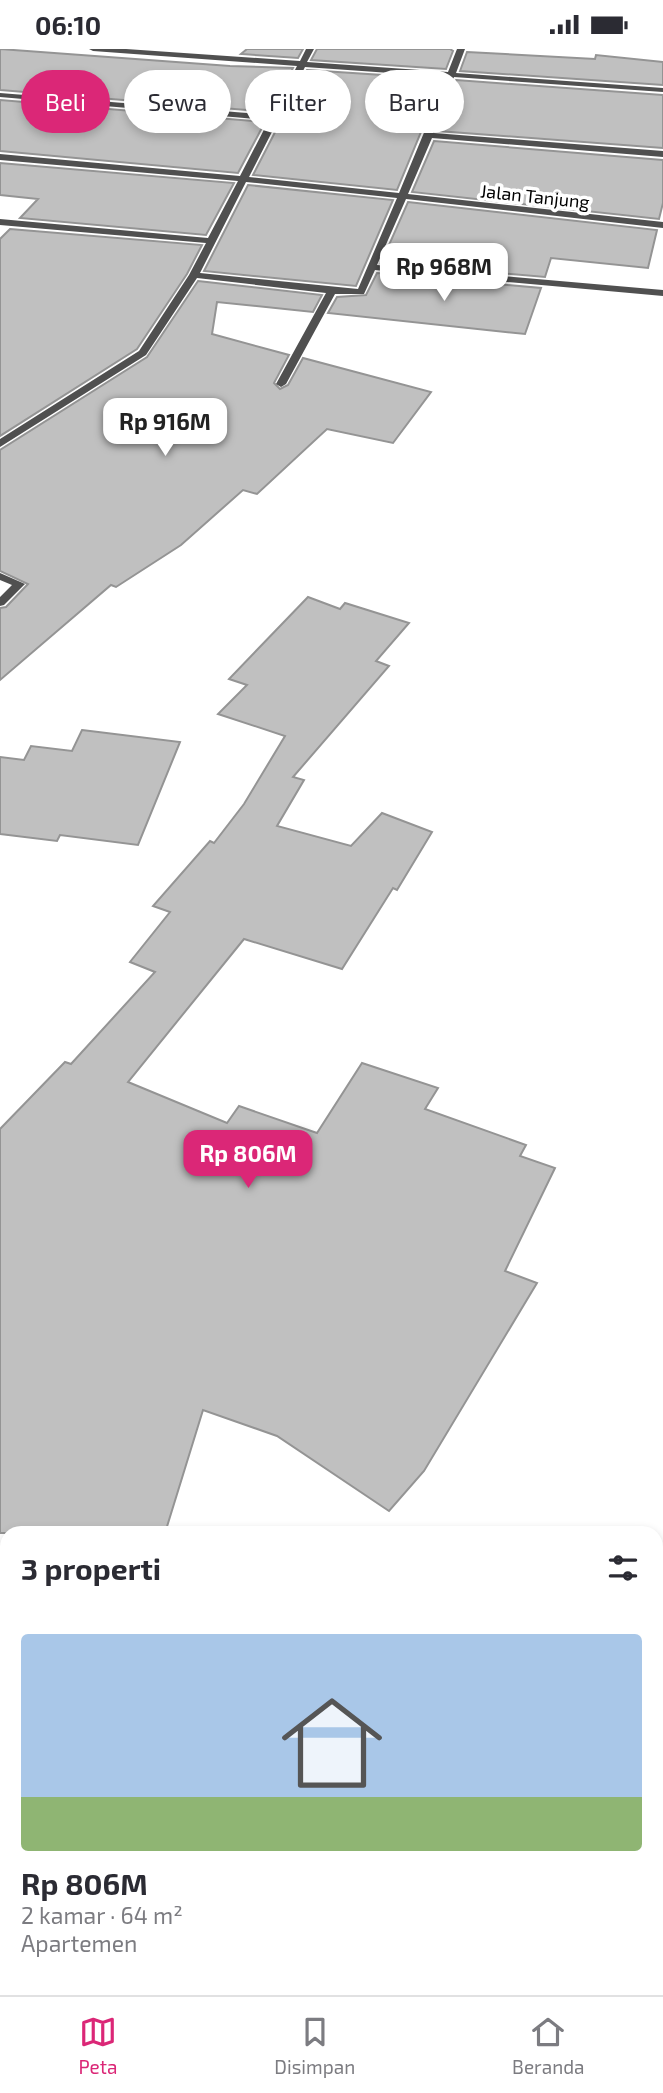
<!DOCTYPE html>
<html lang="id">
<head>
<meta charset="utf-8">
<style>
	body { margin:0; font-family:"Exo 2",sans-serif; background:#f2f2f3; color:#2b2b33; height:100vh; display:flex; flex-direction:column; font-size:26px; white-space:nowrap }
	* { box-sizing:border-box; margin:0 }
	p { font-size:23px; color:#7c7c81 }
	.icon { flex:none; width:38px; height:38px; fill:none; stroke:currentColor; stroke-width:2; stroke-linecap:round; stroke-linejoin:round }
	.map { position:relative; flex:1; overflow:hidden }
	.sheet { position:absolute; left:0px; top:1477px; width:663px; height:469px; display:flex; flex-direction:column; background:#fff; border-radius:21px 21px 0 0; box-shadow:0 4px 10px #0003 }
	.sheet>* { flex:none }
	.banner { position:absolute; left:21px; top:21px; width:621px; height:63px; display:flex; gap:14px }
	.price { position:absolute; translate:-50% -60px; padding:0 16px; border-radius:14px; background:#fff; color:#222; font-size:23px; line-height:46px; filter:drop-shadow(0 2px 4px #0008) }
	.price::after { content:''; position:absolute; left:50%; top:42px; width:21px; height:16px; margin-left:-10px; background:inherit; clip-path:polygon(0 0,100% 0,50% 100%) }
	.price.active { background:#db2777; color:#fff }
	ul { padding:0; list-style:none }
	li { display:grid; align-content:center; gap:14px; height:371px; padding:0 21px }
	li span { display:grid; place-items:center; height:217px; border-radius:7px; color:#555 }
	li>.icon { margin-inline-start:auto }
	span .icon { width:126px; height:126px; fill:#fffc; stroke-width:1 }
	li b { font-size:30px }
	h2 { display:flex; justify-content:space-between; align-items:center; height:84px; padding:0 21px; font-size:30px }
	.pill { padding:0 24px; border-radius:32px; background:#fff; box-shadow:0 4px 10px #0003; font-size:24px; line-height:63px }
	.pill.active { background:#db2777; color:#fff }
	.status { display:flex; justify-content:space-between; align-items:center; height:49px; padding:0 35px; background:#fff; direction:ltr }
	.status svg { height:19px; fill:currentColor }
	.tab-bar { display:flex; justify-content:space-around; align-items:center; height:98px; border-top:2px solid #e1e1e2; background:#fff; font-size:19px; color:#7c7c81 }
	.tab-bar a { display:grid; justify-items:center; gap:4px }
	.tab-bar .active { color:#db2777 }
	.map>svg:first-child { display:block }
	.building { fill:#c0c0c0; stroke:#949494; stroke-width:2 }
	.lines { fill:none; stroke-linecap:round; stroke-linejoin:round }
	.minor { fill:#505050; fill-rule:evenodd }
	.labels { text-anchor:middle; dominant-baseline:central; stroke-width:7; stroke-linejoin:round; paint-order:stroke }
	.far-street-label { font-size:18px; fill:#000; stroke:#fff }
</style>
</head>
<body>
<div class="status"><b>06:10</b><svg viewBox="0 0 49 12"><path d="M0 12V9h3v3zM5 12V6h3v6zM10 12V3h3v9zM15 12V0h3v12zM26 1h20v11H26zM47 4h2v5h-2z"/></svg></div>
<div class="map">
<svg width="663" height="1946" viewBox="0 0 663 1946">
	<rect width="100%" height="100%" fill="#fff"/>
	<g class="building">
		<polygon points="0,0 230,17 293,19 270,63 0,41"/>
		<polygon points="247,0 303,0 298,9 241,5"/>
		<polygon points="317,0 450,0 453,2 446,20 311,11"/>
		<polygon points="467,3 595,10 596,6 663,13 663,36 460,22"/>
		<polygon points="307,21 443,30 397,141 253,126"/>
		<polygon points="456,31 663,46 663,99 438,82"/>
		<polygon points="0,51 265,73 238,124 0,102"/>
		<polygon points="434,92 663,111 663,154 659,170 412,143"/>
		<polygon points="0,114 234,134 206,186 20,169 38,150 0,146"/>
		<polygon points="248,136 393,151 356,237 204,222"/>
		<polygon points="408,153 657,181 648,219 551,209 545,228 381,214"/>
		<polygon points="10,180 202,196 187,225 137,300 0,387 0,190"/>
		<polygon points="377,224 541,239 525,285 328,264 337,248 366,246"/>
		<polygon points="198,232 322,246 313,263 217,253 212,285 289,306 274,334 280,340 288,336 303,309 431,343 393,394 327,380 257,445 243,441 181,496 116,538 111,536 0,631 0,559 6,558 28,535 0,522 0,401 147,308"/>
		<polygon points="308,548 340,560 345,554 409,574 376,612 389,617 293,728 304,731 277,777 351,797 382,764 432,783 397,841 393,839 342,920 244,890 128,1033 227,1074 239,1057 317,1084 362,1014 438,1039 425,1060 526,1096 520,1107 555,1119 505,1222 537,1234 424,1422 389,1462 277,1387 203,1361 165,1484 0,1484 0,1080 65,1013 71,1015 155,923 130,913 170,863 153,857 210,792 214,794 244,755 285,687 218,665 247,636 229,630"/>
		<polygon points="82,681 180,693 138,796 60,786 57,792 0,785 0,708 24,711 31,697 72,702"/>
	</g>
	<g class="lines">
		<g class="minor">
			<path d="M89,0h37l174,12 6,-12h8l-7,13 141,10 9,-23h8l-9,24 207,15v4l-209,-15 -20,56 229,18v6l-231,-19 -24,56 255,28v6l-257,-29 -29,66 286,25v6l-288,-26 -11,24h-29l-49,90 -5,3 -5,-3 50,-91 -129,-15 -51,77 -146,92v-8l139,-88 50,-76 17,-32 -206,-18v-6l208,19 30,-57 -238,-21v-6l240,22 29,-56 -269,-23v-4l272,22 25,-49 -204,-15zM305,18l142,10 -48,116 -150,-16zM246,133l151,16 -39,91 -158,-16z"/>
			<polygon points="0,524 25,535 4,556 0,557 0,548 12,536 0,531"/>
			<polygon points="0,1563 7,1565 7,1581 0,1579"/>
			<rect x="240" y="1939" width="20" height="7"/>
		</g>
	</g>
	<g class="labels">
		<g class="far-street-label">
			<text transform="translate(535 147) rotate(6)">Jalan Tanjung</text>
		</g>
	</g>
</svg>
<b class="price" style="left:444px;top:254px">Rp 968M</b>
<b class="price" style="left:165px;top:409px">Rp 916M</b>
<b class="price active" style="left:248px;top:1141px">Rp 806M</b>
<div class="banner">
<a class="pill active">Beli</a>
<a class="pill">Sewa</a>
<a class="pill">Filter</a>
<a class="pill">Baru</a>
</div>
<section class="sheet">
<h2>3 properti<svg class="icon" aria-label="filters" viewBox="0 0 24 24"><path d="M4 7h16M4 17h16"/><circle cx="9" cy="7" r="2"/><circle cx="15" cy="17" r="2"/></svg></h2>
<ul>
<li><span style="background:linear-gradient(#a9c7e8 75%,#8fb573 0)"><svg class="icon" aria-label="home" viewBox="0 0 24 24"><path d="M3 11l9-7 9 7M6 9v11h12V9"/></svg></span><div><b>Rp 806M</b><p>2 kamar · 64 m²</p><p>Apartemen</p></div></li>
</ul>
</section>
</div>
<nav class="tab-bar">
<a class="active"><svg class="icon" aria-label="map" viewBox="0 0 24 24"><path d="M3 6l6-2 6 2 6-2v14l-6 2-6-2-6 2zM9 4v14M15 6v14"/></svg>Peta</a>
<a><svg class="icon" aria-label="saved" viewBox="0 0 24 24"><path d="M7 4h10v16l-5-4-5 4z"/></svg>Disimpan</a>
<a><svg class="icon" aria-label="home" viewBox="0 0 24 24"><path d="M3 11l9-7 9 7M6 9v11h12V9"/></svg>Beranda</a>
</nav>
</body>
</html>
